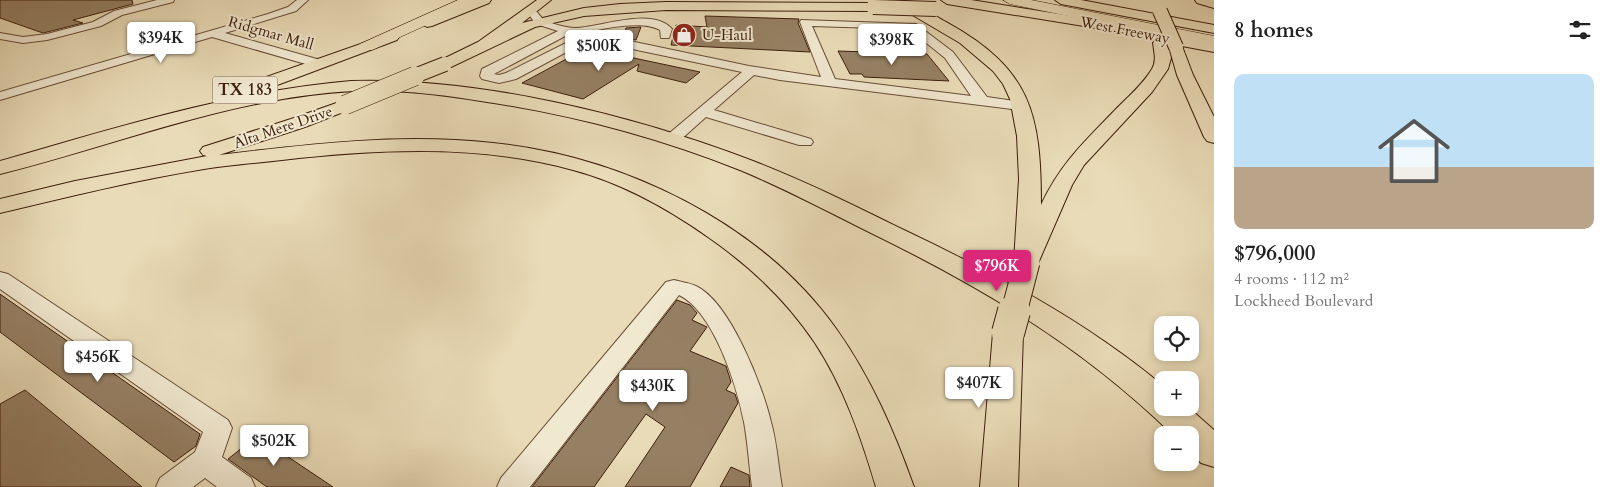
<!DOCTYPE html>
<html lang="en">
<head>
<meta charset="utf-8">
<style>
	body { margin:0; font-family:Cardo,serif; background:#f6f6f6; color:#222; height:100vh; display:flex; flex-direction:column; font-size:19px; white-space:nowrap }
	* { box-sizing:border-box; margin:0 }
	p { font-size:16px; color:#767676 }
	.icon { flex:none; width:28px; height:28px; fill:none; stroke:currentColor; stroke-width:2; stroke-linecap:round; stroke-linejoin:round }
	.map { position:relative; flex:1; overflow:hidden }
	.details { display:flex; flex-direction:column; background:#fff; width:400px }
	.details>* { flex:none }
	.buttons { position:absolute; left:1154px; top:316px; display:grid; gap:10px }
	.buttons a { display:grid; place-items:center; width:45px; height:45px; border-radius:10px; background:#fff; box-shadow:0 2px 8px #0003; font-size:25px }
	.price { position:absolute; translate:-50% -42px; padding:0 11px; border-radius:5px; background:#fff; color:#222; font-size:16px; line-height:32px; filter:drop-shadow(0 1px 2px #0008) }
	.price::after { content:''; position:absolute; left:50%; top:30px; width:15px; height:11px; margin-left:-8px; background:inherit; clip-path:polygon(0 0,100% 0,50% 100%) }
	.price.on { background:#db2777; color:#fff }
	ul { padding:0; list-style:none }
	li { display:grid; align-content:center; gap:10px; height:265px; padding:0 20px }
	li span { display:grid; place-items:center; height:155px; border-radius:10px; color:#555 }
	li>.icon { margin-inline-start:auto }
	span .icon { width:90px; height:90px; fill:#fffc; stroke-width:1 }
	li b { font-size:21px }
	h2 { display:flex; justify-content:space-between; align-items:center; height:60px; padding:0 20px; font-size:21px }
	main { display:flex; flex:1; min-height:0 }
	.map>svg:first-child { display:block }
	.building { fill:#968064; stroke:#3d1d0b }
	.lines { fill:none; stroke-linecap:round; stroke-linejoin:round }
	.minor-casing { stroke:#684c36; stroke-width:2 }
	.major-casing { stroke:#3d1d0b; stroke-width:2 }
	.highway-casing { stroke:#3d1d0b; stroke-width:1 }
	.minor { fill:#f1e8d0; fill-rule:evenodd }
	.major { fill:#e9dbb7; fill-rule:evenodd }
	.highway { fill:#e9dbb7; fill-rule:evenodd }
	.major-bridge-far3-casing { stroke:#3d1d0b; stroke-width:16; stroke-linecap:butt }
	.major-bridge-far2-casing { stroke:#3d1d0b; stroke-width:20; stroke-linecap:butt }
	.major-bridge-far1-casing { stroke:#3d1d0b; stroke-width:27; stroke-linecap:butt }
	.major-bridge-casing { stroke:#3d1d0b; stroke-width:34; stroke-linecap:butt }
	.major-bridge-far3 { stroke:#e9dbb7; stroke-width:14 }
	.major-bridge-far2 { stroke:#e9dbb7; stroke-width:19 }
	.major-bridge-far1 { stroke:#e9dbb7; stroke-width:25 }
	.major-bridge { stroke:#e9dbb7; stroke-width:32 }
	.labels { text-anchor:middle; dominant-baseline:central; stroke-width:4; stroke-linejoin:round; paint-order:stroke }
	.far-street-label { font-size:15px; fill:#3d1d0b; stroke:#f1e8d0 }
	.far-poi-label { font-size:15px; fill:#3d1d0b; stroke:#f1e8d0; text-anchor:start }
	.shield { fill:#f1e8d0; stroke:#735a46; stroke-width:1 }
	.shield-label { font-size:16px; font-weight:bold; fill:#3d1d0b }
</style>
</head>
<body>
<main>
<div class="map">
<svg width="1214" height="487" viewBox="0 0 1214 487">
	<rect width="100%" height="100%" fill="#e9dbb7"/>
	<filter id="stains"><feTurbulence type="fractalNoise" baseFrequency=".004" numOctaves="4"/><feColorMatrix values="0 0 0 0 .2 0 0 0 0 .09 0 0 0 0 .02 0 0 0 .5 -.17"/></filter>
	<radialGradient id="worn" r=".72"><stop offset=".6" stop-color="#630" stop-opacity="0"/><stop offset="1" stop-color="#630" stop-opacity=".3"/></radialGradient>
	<g class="building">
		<polygon points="0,0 132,0 133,4 73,20 83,23 43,33 0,18"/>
		<polygon points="705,16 799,19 798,23 810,52 671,45 676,25 707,27"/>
		<polygon points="641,27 636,40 624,38 626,28"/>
		<polygon points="594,44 610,48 610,53 700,72 686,83 637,71 639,64 583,99 522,83"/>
		<polygon points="838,51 927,54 949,81 864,77 862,74 850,74"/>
		<polygon points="0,294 200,434 196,446 174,462 0,332"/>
		<polygon points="677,300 690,305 697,313 692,320 707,327 690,351 726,366 731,382 726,390 735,394 738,403 690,487 625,487 665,427 646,414 594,487 532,487"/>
		<polygon points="25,390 142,487 0,487 0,404"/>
		<polygon points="257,436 333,487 267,487 228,459"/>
		<polygon points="731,467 749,475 750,487 720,487"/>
	</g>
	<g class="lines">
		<g class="minor-casing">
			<g id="minor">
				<polygon points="157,0 174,0 173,2 122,15 101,26 47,40 23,43 0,39 0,33 23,37 47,34 93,22 114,11"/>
				<polygon points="297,0 308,0 296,11 225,33 324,61 326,64 324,67 316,67 212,37 0,100 0,92 268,14 288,7"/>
				<path d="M531,8c7,2 8,9 14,12 7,4 22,8 30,8 24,0 77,-22 97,1l-3,9h-8l-1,-8c-17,-10 -54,-2 -73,2l162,34 72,11 -21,-55 1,-2 115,4 37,28 34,45 34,5 5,1 2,3 -2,3 -5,1 -241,-30 -26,-5 -40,35 97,29 2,3 -2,3h-12l-93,-28 -28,25h-12l-2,-3 2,-3 76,-64 -153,-32 -73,39 -17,4 -17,-4 -2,-3 2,-7 76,-38 -22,-7 -10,-13zM812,26l97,3 36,29 26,38 -136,-17zM569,34l9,3 -72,36 -7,2 -5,-1z"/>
				<polygon points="0,272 8,274 228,420 232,428 222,457 251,478 255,487 217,487 205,478 193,487 156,487 160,478 195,452 203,432 0,289"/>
				<path d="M674,280c7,2 16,3 22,6 34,16 67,101 75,136 6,21 7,43 11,65h-30c-3,-22 -4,-43 -8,-65 -7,-36 -30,-110 -65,-127l-149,192h-33l4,-9 165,-196z"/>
			</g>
		</g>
		<g class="major-casing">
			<g id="major">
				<polygon points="474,0 491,0 489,3 432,26 427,27 420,23 422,20"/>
				<polygon points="537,0 551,0 522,23 584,8 620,4 666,2 873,3 879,7 873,11 666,10 584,16 535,27 451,67 439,67 437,64 439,61 478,42"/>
				<path d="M887,0c5,0 10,0 15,0 13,2 33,16 44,22 85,47 95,91 95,183 19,-41 44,-64 75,-96 12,-12 27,-25 36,-40 5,-9 2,-17 1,-26l3,-3 -35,-8 -174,-28 -6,-4h30l150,24 93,20v8l-32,-6 11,29 21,42v26l-7,-2 -3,-4 -27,-62 -8,-28 3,-4 -5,-1 4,16 -3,11 -16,23 -68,73 -12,20 -36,83 -9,2 -9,-2 -4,-6 5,-83 -2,-43 -7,-37 -7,-15 -10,-13 -33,-28z"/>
				<polygon points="1055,0 1081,0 1214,25 1214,33 1061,4"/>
				<polygon points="1195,0 1214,0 1214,8 1197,3"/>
				<polygon points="392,33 397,34 399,37 397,40 264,90 252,90 250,86 252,82"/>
				<path d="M351,81c128,-4 282,34 402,80 52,20 102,45 153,70 90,43 179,90 256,154v23h27l25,22v37l-13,-4 -11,-12v-16h-17c-93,-91 -195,-150 -312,-207 -40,-20 -80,-41 -121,-58 -81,-32 -166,-55 -253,-68 -44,-7 -89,-13 -133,-11 -122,6 -237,54 -354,83v-13c115,-33 231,-70 351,-80z"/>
				<path d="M345,100l6,1 3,4 -3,4 -46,18 -86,28c91,-11 182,-22 274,-12 128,13 268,79 344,187 34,48 57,101 77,157h-38c-15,-50 -32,-100 -61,-144 -28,-42 -65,-77 -107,-106 -41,-29 -86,-54 -135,-67 -94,-26 -194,-21 -291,-10 -26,3 -52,5 -78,9 -68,11 -137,28 -204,44v-14l75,-18 132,-25 -4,-1 -3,-4 3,-4 88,-28z"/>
				<polygon points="1008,323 1018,326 1023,333 1018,487 980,487 993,333 998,326"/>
			</g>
		</g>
		<g class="highway-casing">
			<g id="highway">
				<polygon points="458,0 476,0 474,3 372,50 360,50 358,47 360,44"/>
				<polygon points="1003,0 1031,0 1214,36 1214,46 1010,4"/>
			</g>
		</g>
		<use href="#minor" class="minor"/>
		<use href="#major" class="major"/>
		<use href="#highway" class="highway"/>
		<g class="major-bridge-far3-casing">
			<g id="major-bridge-far3">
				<polyline points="873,7 936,9"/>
				<polyline points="1160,11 1176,47"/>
				<polyline points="412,77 445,64"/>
			</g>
		</g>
		<g class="major-bridge-far2-casing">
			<polyline id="major-bridge-far2" points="345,105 415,76"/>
		</g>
		<g class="major-bridge-far1-casing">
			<polyline id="major-bridge-far1" points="1014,312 1027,262"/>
		</g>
		<g class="major-bridge-casing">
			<polyline id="major-bridge" points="1008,333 1014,311"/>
		</g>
		<use href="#major-bridge-far3" class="major-bridge-far3"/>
		<use href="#major-bridge-far2" class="major-bridge-far2"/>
		<use href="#major-bridge-far1" class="major-bridge-far1"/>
		<use href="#major-bridge" class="major-bridge"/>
	</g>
	<defs>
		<g id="shop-disc" transform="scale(1.25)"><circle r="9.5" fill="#8f2418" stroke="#f1e8d0"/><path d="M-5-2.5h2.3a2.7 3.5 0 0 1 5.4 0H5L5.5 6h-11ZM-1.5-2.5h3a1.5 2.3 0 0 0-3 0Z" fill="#fff"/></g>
	</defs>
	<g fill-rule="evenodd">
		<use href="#shop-disc" x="684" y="35"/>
	</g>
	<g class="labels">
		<g class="far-street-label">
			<text transform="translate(1125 30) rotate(11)">West Freeway</text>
			<text transform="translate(271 33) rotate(16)">Ridgmar Mall</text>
			<text transform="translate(283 127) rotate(-19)">Alta Mere Drive</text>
		</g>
		<g class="far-poi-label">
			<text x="702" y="35">U-Haul</text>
		</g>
		<rect class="shield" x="212.5" y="76.5" width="65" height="27" rx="4"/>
		<g class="shield-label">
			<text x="245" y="90">TX 183</text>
		</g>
	</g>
	<rect width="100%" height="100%" filter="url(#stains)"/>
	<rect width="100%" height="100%" fill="url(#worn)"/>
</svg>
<div class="buttons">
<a><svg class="icon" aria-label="locate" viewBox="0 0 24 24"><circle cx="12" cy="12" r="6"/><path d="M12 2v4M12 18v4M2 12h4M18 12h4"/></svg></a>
<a>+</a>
<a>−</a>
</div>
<b class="price" style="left:161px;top:64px">$394K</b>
<b class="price" style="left:892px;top:66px">$398K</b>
<b class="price" style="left:599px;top:72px">$500K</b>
<b class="price on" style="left:997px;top:292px">$796K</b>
<b class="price" style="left:98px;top:383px">$456K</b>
<b class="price" style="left:979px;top:409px">$407K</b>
<b class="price" style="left:653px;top:412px">$430K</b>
<b class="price" style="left:274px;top:467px">$502K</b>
</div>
<section class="details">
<h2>8 homes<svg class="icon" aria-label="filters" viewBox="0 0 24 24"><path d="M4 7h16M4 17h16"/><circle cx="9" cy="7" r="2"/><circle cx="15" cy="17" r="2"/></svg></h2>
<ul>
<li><span style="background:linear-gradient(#bfe0f5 60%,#b9a48a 0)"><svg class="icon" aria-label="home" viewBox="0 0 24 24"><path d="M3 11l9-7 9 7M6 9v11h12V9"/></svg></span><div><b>$796,000</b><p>4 rooms · 112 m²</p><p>Lockheed Boulevard</p></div></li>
</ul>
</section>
</main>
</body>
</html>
